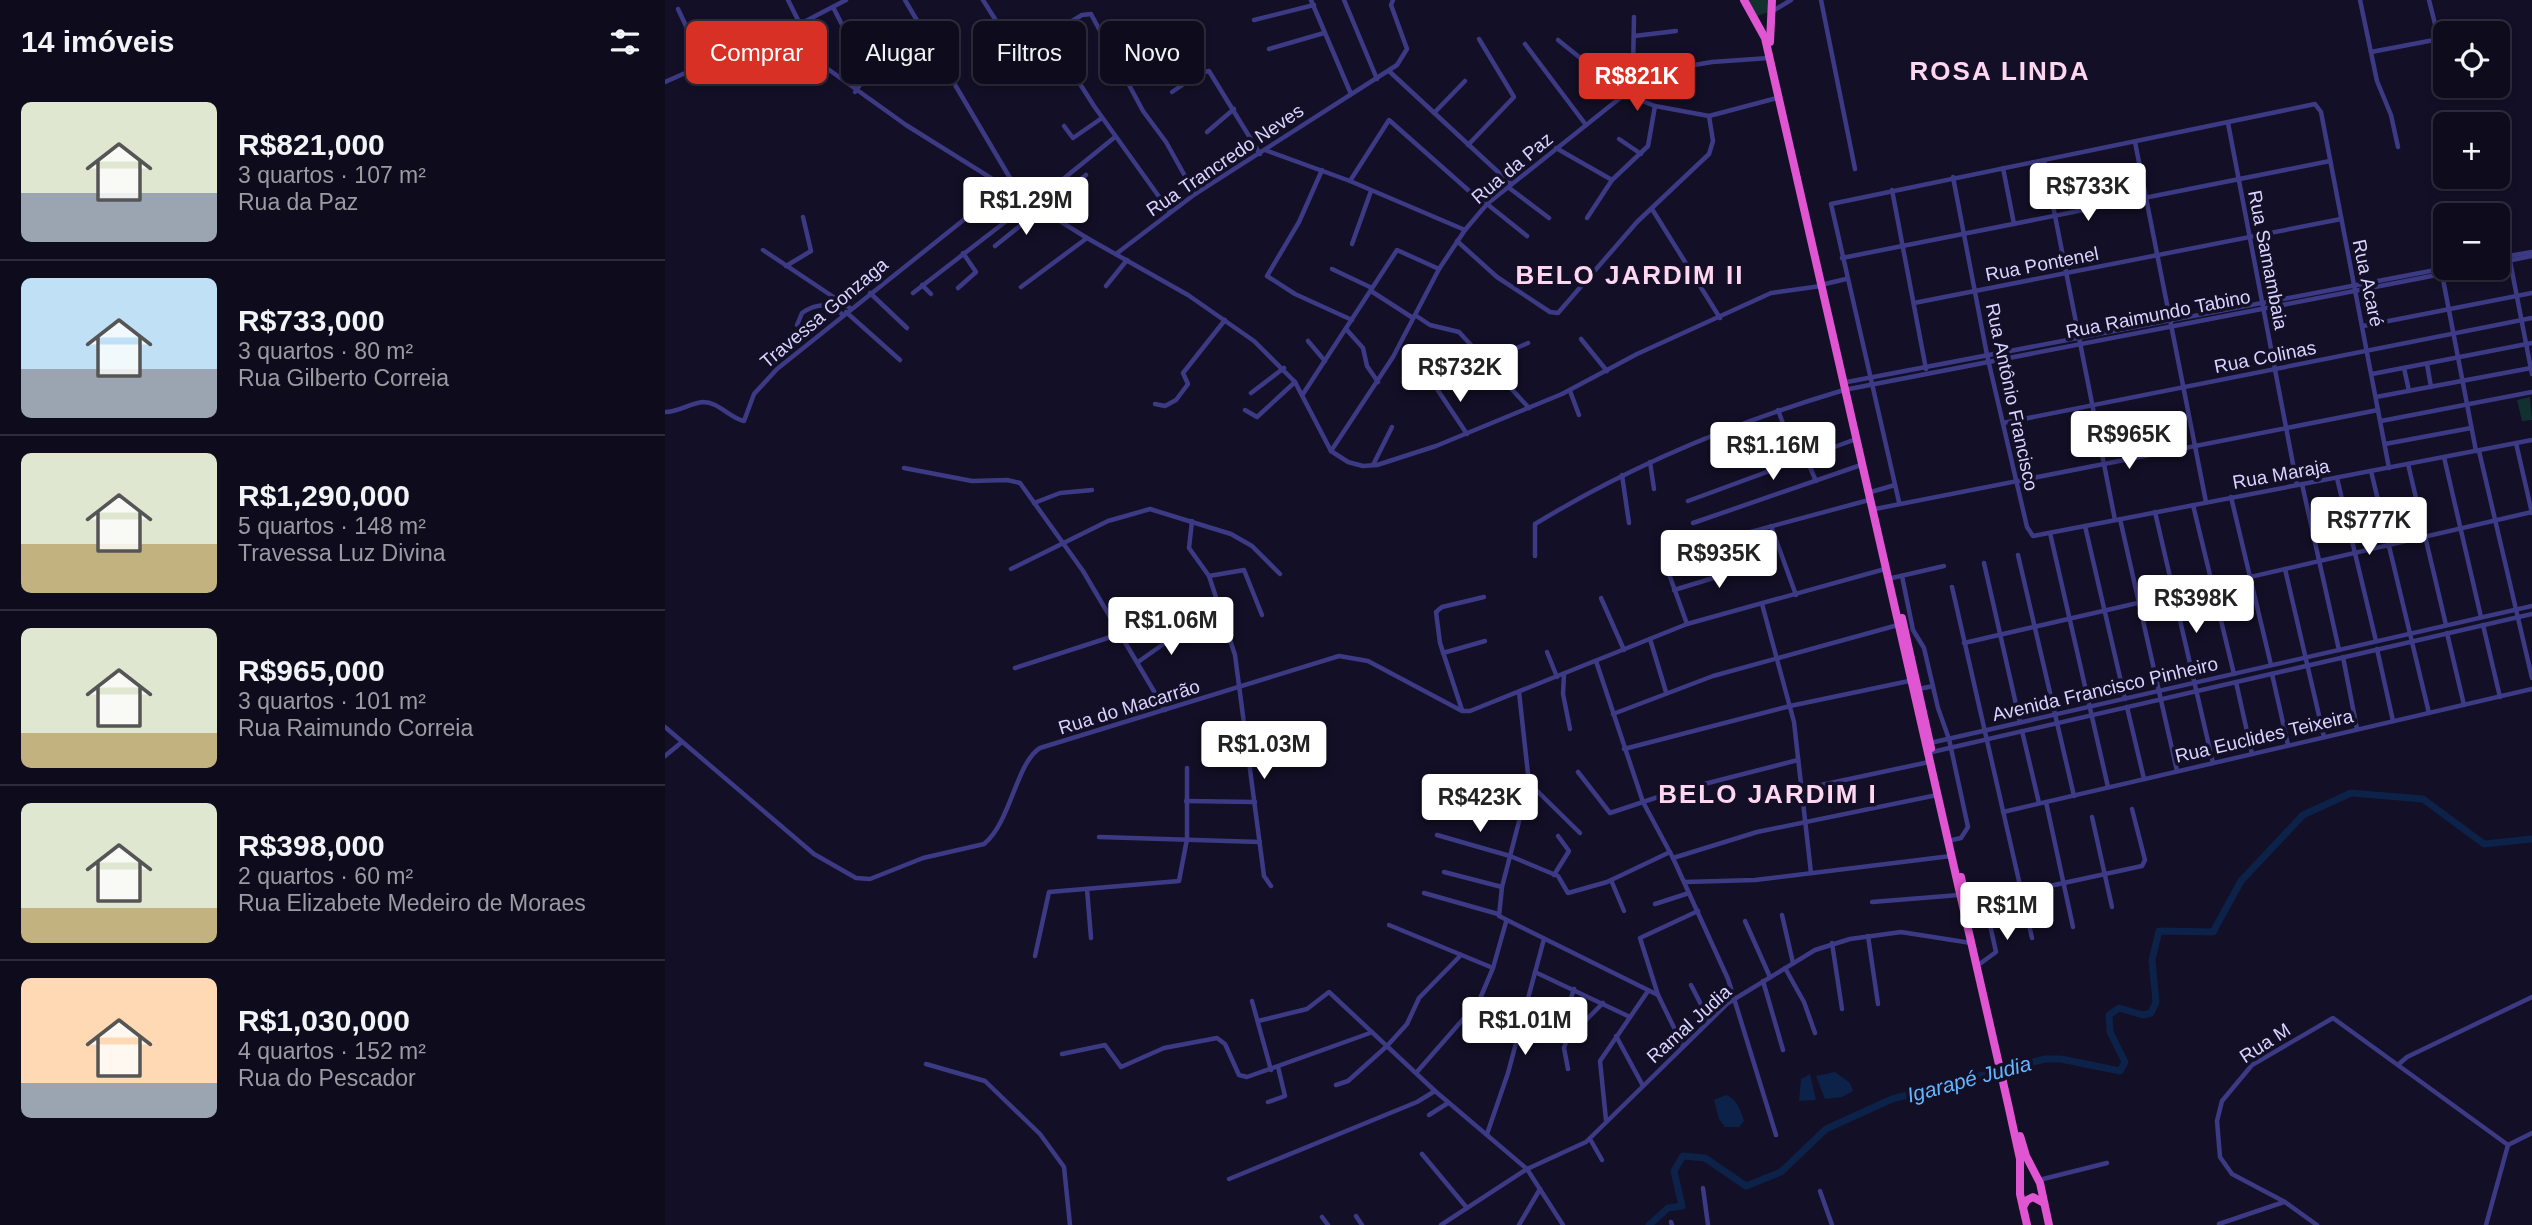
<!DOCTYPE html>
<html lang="pt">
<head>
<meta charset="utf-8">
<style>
	body { margin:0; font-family:Arial,sans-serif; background:#1c1929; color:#f1f3f6; height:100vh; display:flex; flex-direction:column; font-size:26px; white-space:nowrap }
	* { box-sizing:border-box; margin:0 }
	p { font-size:23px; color:#9b9ba3 }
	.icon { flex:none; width:38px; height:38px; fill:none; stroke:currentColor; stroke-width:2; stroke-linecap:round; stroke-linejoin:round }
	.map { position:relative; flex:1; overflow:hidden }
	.details { display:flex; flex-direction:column; background:#0e0b1c; width:665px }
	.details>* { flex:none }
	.banner { position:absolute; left:21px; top:21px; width:665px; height:63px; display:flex; gap:14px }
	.buttons { position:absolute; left:1768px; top:21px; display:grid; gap:14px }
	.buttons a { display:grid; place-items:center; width:77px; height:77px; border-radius:10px; background:#0e0b1c; box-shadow:0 4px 10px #0003,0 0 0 2px #2e2b3b; font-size:35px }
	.price { position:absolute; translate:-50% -60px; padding:0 16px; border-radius:7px; background:#fff; color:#222; font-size:23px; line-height:46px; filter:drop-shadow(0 2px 4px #0008) }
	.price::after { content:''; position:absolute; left:50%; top:42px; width:21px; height:16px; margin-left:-10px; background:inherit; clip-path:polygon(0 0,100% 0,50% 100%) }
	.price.selected { background:#d93025; color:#fff }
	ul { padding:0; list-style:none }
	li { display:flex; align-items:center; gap:21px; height:175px; padding:0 21px }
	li+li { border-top:2px solid #2e2b3b }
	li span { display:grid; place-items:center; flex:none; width:196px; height:140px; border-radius:10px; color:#555 }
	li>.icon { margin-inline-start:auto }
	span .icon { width:84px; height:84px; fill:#fffc; stroke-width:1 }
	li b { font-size:30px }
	h2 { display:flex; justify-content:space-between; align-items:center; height:84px; padding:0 21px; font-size:30px }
	.pill { padding:0 24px; border-radius:10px; background:#0e0b1c; box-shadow:0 4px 10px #0003,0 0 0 2px #2e2b3b; font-size:24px; line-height:63px }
	.pill.selected { background:#d93025; color:#fff }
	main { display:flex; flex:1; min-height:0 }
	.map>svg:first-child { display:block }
	.green { fill:#12302f }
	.water { fill:#0c2248 }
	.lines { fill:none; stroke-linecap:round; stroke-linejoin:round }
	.river { stroke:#0c2248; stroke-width:7 }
	.minor { stroke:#3d3a85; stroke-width:4.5 }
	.trunk { stroke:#e055d1; stroke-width:8 }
	.labels { text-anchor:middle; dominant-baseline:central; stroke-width:7; stroke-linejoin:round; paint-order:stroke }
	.street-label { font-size:19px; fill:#d9d4ff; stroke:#130f26 }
	.water-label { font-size:21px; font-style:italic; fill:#62b6ff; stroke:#130f26 }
	.district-label { font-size:26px; font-weight:bold; letter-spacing:2px; fill:#ffd6f0; stroke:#130f26 }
</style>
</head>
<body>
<main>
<section class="details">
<h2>14 imóveis<svg class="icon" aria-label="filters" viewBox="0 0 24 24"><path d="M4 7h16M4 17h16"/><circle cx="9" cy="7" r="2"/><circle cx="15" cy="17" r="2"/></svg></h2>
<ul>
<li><span style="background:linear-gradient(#dfe7d0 65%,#9aa5b1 0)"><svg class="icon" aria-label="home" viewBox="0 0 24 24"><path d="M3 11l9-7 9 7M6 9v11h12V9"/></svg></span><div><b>R$821,000</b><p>3 quartos · 107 m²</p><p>Rua da Paz</p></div></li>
<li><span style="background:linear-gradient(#bfe0f5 65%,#9aa5b1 0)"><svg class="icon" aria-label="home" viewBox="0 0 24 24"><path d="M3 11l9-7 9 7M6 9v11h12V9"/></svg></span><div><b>R$733,000</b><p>3 quartos · 80 m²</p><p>Rua Gilberto Correia</p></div></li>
<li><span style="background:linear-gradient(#dfe7d0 65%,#c2b280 0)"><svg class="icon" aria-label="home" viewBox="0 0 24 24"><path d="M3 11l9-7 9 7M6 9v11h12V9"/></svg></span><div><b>R$1,290,000</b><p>5 quartos · 148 m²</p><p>Travessa Luz Divina</p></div></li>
<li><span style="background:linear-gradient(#dfe7d0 75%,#c2b280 0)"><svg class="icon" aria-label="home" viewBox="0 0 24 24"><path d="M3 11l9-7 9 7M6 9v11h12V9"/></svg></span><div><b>R$965,000</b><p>3 quartos · 101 m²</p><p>Rua Raimundo Correia</p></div></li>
<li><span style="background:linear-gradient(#dfe7d0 75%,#c2b280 0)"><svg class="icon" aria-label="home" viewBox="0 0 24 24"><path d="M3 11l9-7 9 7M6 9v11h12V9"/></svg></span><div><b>R$398,000</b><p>2 quartos · 60 m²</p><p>Rua Elizabete Medeiro de Moraes</p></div></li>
<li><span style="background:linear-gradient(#ffd9b3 75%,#9aa5b1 0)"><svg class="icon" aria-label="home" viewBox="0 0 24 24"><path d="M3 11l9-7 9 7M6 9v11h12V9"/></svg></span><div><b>R$1,030,000</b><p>4 quartos · 152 m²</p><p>Rua do Pescador</p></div></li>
</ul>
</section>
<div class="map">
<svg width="1867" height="1225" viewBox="0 0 1867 1225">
	<rect width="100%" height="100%" fill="#130f26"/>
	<g class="green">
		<polygon points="1082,0 1105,0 1104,12 1092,16"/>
		<polygon points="1865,397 1867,420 1857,421 1852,400"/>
	</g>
	<g class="water">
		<polygon points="1170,1072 1185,1083 1188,1091 1177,1097 1160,1099 1151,1076"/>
		<polygon points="1145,1074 1151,1100 1134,1101 1136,1079"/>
		<path d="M1061,1095c11,4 15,16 18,26l-5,6h-14l-6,-8 -5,-19z"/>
	</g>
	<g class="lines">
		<polyline class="river" points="984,1225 1003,1208 1017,1206 1009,1171 1018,1156 1040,1158 1081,1186 1116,1172 1161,1129 1227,1099 1380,1059 1396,1059 1455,1071 1460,1062 1445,1032 1444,1015 1454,1008 1478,1015 1486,1013 1491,1002 1487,960 1494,931 1548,932 1576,881 1638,815 1686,793 1758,799 1819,844 1867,839"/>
		<g class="minor">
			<polyline points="123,0 135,24 143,54"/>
			<polyline points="240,0 345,178 349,190"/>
			<polyline points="318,0 352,54 417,15 426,14 478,111 501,142 530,194"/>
			<polyline points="646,0 686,94"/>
			<polyline points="679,0 712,79"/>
			<polyline points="1156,0 1190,169"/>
			<polyline points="1695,0 1712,81 1726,115 1733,147"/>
			<polyline points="168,7 195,60 199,79 190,92"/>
			<polyline points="13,9 39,64"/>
			<polyline points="1106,12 1126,0"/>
			<polyline points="589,20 649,5"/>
			<polyline points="135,24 181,0"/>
			<polyline points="969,36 1011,31"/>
			<polyline points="893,40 960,94 968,69 969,17"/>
			<polyline points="860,44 921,125"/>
			<polyline points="604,49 659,33"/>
			<polyline points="1706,52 1769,40 1772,32 1764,0"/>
			<polyline points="396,54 429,106 505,212"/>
			<polyline points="968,69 1000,70 1047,62 1104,58"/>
			<polyline points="724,71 846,184"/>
			<polyline points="0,82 91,42 112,41 135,49 241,125 422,238 523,295 589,341 630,382 666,451 683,462 698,466 712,465 771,446 897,394 972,354 1106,293 1156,286"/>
			<polyline points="507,92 535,73 544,71 595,154"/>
			<polyline points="769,113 800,81"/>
			<polyline points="1563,123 1632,485"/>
			<polyline points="399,126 408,138 437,118"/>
			<polyline points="542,132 569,109"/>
			<polyline points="954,139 976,154"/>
			<polyline points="1470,142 1541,502"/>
			<polyline points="803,145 849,97 814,39"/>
			<polyline points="891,148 947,180"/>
			<polyline points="600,150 685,181 800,230"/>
			<polyline points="1379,160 1450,520"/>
			<polyline points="1338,168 1349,224"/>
			<polyline points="657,170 634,222 602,276 630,294 687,320"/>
			<polyline points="1288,177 1322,355 1362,527 1368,536 1867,440"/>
			<polyline points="685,181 724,120 820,205"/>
			<polyline points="843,187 884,218"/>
			<polyline points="1227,190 1261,369"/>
			<polyline points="822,204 862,236"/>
			<polyline points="373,207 392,184 450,137"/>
			<polyline points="987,209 1055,318"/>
			<polyline points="378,210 421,175"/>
			<polyline points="922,218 947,180 983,146 990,106"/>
			<polyline points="792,241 832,277 885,312 893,313 972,222 1044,154 1048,141 1044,116"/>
			<polyline points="687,244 706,191"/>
			<polyline points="330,246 376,209"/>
			<polyline points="98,250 185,308"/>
			<polyline points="451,254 530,194 732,65 742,49 726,5 728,0"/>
			<polyline points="1177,258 1665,161"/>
			<polyline points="1832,258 1867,252"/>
			<polyline points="1845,261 1867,374"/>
			<polyline points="1832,263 1867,256"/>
			<polyline points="121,266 146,251 138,217"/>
			<polyline points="667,269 707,288"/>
			<polyline points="1777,274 1811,451"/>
			<polyline points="1160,284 1181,279"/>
			<polyline points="257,285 266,294"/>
			<polyline points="441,286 462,260"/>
			<polyline points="356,287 422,238"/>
			<polyline points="293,288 311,272 298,253"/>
			<polyline points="706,291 748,318"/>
			<polyline points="205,293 242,328"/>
			<polyline points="248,293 366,202"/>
			<polyline points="1249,303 1676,219"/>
			<polyline points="181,312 235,360"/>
			<polyline points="750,315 765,325 794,332 864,408"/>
			<path d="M132,325l5,-12c15,-10 26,-10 40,1"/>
			<polyline points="1698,326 1867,293"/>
			<polyline points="681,329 698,348 702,366 713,382"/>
			<polyline points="916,339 942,371"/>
			<polyline points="643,341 660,361"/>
			<polyline points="822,361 863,343"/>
			<polyline points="1762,364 1766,387"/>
			<polyline points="1739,368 1744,391"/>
			<polyline points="1707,374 1867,343"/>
			<polyline points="793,375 815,354"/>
			<polyline points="1182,382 1781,268"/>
			<polyline points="770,386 802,434"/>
			<polyline points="1184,389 1808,268"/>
			<polyline points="905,391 914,415"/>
			<polyline points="586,393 619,368"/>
			<polyline points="638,394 732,250 774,269"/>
			<polyline points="1711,397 1866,368"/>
			<polyline points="490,404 500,406 511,400 523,384 518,373 560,320"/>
			<polyline points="580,410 592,417 630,382"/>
			<polyline points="1113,410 1132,461"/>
			<path d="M0,412c14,0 25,-9 38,-10 16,0 26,16 41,19l10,-27 23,-25 229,-183"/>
			<polyline points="1716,421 1867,392"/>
			<polyline points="1338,423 1867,318"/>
			<polyline points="1851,443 1867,513"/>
			<polyline points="1720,444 1806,428"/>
			<polyline points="666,451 728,357 774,269 800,230 822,204 960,94 990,106 1044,116 1112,98"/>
			<polyline points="1814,451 1867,678"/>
			<polyline points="1779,457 1816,617"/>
			<polyline points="1141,458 1151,481"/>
			<polyline points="985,462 989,489"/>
			<polyline points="1743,464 1781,625"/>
			<polyline points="708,465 727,427"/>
			<polyline points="239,468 307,481 342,480 355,483 418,571 500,710"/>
			<polyline points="1706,471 1764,713"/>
			<polyline points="957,475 964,523"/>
			<polyline points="1672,478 1711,641"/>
			<polyline points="1637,484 1674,650"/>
			<polyline points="1206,492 1230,485"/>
			<polyline points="1566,497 1606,665"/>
			<polyline points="1023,501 1191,439"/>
			<polyline points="1234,502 1166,204 1650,104 1656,112 1724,468"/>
			<polyline points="369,503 395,493 427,490"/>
			<polyline points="1528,505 1569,674"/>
			<polyline points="1210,509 1713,410"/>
			<polyline points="1490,512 1548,763"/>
			<polyline points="1455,519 1512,771"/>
			<polyline points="527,521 524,548 544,576 570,655 599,876 606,886"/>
			<polyline points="1028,523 1196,465"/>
			<polyline points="1106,526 1131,595"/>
			<polyline points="1420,526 1460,699"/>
			<polyline points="1385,533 1443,787"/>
			<polyline points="1353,555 1409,796"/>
			<path d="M870,556v-32c97,-59 201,-102 309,-134"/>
			<polyline points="1319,563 1355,722"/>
			<polyline points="346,569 443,521 485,509 566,534 587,546 615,574"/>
			<polyline points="1620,569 1659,737"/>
			<polyline points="544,576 579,570 597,615"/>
			<polyline points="1237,576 1248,630 1259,648 1273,708 1284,739 1303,827 1296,838 1287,840"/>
			<polyline points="1227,578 1279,566"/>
			<polyline points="1287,587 1367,938"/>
			<polyline points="1009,590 1091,565"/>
			<polyline points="936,598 959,650"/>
			<polyline points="1097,604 1129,722 1146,873"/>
			<polyline points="1022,624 999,560 1000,555 1204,500"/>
			<polyline points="1818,625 1835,697"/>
			<polyline points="1782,633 1799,705"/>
			<polyline points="985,639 1001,692"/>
			<polyline points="1299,643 1867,512"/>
			<polyline points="1712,649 1728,721"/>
			<polyline points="882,652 892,677"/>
			<polyline points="778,653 820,641"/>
			<polyline points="1678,657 1692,729"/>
			<polyline points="931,661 978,802 1008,858 1063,979 1111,1135"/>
			<polyline points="473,662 521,628"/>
			<polyline points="350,668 455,634"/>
			<polyline points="899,674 898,694 905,729"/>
			<polyline points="1607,674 1623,745"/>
			<polyline points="1571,682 1587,754"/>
			<polyline points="1254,689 1268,686"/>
			<polyline points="854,692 864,783 837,887 834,916 993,995"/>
			<polyline points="1462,707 1479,779"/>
			<polyline points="797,710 775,643 771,612 777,607 819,597"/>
			<polyline points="948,714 1048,676 1233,625"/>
			<path d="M0,727l149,127 42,24 14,1 53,-21 61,-14c27,-22 32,-81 56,-96l299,-92 29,5 94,50h8l217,-87 198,-55"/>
			<polyline points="1357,731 1374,803"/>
			<polyline points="1265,743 1867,606"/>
			<polyline points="959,749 1125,706 1244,681"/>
			<polyline points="1267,752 1867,614"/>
			<polyline points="0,756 17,742"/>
			<polyline points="913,772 945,813 1008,792 1133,760"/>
			<polyline points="864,783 915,833"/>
			<polyline points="1137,789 1264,762"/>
			<polyline points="521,801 590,802"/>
			<polyline points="1381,802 1408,927"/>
			<polyline points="1338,812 1867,689"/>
			<polyline points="1427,817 1447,907"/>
			<polyline points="772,835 845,856 893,876 903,893 942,882 1005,852"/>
			<polyline points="434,837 595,842"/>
			<polyline points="1008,858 1092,832 1272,795"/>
			<polyline points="779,872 837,887"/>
			<polyline points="889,875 904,851 893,836"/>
			<polyline points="946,880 959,911"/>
			<polyline points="1020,882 1090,880 1286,856"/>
			<polyline points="422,889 426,938"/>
			<polyline points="759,893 833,914"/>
			<polyline points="1207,902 1294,895"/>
			<polyline points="990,904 1024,893"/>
			<polyline points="1302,904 1477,866 1480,860 1467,809"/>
			<polyline points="1117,915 1128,963"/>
			<polyline points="1080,921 1105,977"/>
			<polyline points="724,925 828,968"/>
			<polyline points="1203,936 1213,1004"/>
			<polyline points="1167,943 1177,1009"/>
			<polyline points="370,956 384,892 514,881 522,839 522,768"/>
			<polyline points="1316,963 1331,952 1320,902"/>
			<polyline points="1120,968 1139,1002 1150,1033"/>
			<polyline points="870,972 965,1017"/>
			<polyline points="1098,981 1118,1050"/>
			<polyline points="1026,985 1044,1020"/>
			<polyline points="587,1001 606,1070"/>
			<polyline points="899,1019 909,989"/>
			<polyline points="593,1021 642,1009 664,992 770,1091 862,1169 898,1225"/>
			<polyline points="951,1036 977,1084"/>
			<polyline points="1018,1046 993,995 975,938 1033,911"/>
			<polyline points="397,1054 440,1045 456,1067 499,1048 552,1038 560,1044 574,1075 582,1077 705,1033"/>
			<polyline points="261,1064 320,1081 375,1134 399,1167 405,1225"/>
			<polyline points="1734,1064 1742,1057 1867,997"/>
			<polyline points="903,1069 899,1048 902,1039 938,1003"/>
			<polyline points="751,1073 814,1001 828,968 841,922"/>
			<polyline points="671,1085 683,1081 722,1046 742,1024 754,998 796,955"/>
			<polyline points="603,1102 620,1096 613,1067"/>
			<polyline points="764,1115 783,1103"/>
			<polyline points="941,1120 935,1061 983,991"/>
			<polyline points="822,1134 843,1073 879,939"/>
			<polyline points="925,1139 937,1160"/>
			<polyline points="1843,1145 1867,1133"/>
			<polyline points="757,1154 802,1208"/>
			<polyline points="564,1179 752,1102 770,1091"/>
			<polyline points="1374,1180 1442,1163"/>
			<polyline points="1038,1188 1043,1225"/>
			<polyline points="1155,1191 1167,1225"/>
			<polyline points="691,1216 697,1225"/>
			<polyline points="657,1217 663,1225"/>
			<polyline points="1006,1222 1007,1225"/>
			<polyline points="1554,1224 1619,1202"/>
			<polyline points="776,1225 862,1169 921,1142 1063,1003 1150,950 1185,939 1236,932 1306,943"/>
			<polyline points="854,1225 875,1189"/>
			<polyline points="1652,1225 1620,1202 1567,1174 1555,1157 1552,1121 1557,1101 1587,1065 1668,1018 1843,1145"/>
			<polyline points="1821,1225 1843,1145"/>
		</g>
		<g class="trunk">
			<polyline points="1079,0 1100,38 1343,1104 1355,1159 1355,1194 1362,1225"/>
			<polyline points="1105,42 1107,0"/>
			<polyline points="1237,618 1266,748"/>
			<polyline points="1296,877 1303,909"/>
			<polyline points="1355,1136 1361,1156 1375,1183 1384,1225"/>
			<polyline points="1358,1207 1362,1200 1368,1197 1379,1203"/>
		</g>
	</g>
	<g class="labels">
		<g class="street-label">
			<text transform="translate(560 160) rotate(-34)">Rua Trancredo Neves</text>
			<text transform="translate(847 168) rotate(-40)">Rua da Paz</text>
			<text transform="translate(1603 260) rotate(79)">Rua Samambaia</text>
			<text transform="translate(1377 264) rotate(-11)">Rua Pontenel</text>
			<text transform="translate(1703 283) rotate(78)">Rua Acaré</text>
			<text transform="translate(159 313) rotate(-40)">Travessa Gonzaga</text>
			<text transform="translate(1493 314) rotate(-11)">Rua Raimundo Tabino</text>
			<text transform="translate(1600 357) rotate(-11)">Rua Colinas</text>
			<text transform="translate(1347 397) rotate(78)">Rua Antônio Francisco</text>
			<text transform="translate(1616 474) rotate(-10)">Rua Maraja</text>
			<text transform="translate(1440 689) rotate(-13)">Avenida Francisco Pinheiro</text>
			<text transform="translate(464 707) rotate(-17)">Rua do Macarrão</text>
			<text transform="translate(1599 736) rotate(-13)">Rua Euclides Teixeira</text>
			<text transform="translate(1024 1024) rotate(-42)">Ramal Judia</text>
			<text transform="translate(1600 1043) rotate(-33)">Rua M</text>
		</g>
		<g class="water-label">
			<text transform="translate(1304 1079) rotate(-15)">Igarapé Judia</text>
		</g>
		<g class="district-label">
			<text x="1335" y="71">ROSA LINDA</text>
			<text x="965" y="275">BELO JARDIM II</text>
			<text x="1103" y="794">BELO JARDIM I</text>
		</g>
	</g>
</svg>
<div class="buttons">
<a><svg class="icon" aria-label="locate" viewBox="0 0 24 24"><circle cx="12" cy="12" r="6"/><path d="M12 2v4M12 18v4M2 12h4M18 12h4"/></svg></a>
<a>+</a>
<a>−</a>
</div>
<b class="price selected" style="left:972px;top:113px">R$821K</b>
<b class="price" style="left:1423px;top:223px">R$733K</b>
<b class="price" style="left:361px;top:237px">R$1.29M</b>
<b class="price" style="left:795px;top:404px">R$732K</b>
<b class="price" style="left:1464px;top:471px">R$965K</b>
<b class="price" style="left:1108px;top:482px">R$1.16M</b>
<b class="price" style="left:1704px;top:557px">R$777K</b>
<b class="price" style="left:1054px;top:590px">R$935K</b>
<b class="price" style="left:1531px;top:635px">R$398K</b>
<b class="price" style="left:506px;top:657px">R$1.06M</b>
<b class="price" style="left:599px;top:781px">R$1.03M</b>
<b class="price" style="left:815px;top:834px">R$423K</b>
<b class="price" style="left:1342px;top:942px">R$1M</b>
<b class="price" style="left:860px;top:1057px">R$1.01M</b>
<div class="banner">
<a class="pill selected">Comprar</a>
<a class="pill">Alugar</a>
<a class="pill">Filtros</a>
<a class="pill">Novo</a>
</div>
</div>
</main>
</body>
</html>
